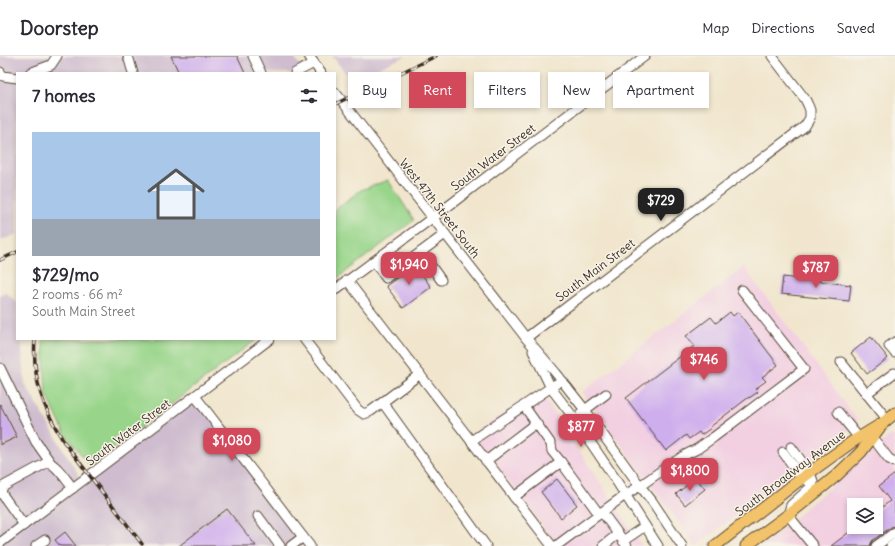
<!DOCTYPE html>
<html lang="en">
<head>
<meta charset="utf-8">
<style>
	body { margin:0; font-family:Delius,sans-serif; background:#f2f2f3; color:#2b2b33; height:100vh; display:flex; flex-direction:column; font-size:15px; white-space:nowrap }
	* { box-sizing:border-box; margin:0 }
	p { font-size:13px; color:#7c7c81 }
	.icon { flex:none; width:22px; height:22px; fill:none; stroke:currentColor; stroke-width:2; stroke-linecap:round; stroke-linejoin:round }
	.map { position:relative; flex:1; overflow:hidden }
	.side { position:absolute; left:16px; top:16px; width:320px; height:268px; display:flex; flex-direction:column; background:#fff; border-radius:0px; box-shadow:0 2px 6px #0003 }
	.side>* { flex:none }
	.hud { position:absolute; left:348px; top:16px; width:380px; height:36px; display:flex; gap:8px }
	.tools { position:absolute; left:847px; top:442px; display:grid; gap:8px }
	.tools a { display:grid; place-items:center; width:36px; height:36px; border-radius:0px; background:#fff; box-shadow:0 2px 6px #0003; font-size:20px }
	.price { position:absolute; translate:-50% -34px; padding:0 9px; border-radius:8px; background:#d1495b; color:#fff; font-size:13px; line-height:26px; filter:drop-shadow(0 1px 2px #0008) }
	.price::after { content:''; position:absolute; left:50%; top:24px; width:12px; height:9px; margin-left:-6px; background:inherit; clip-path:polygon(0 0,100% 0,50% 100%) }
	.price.selected { background:#222; color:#fff }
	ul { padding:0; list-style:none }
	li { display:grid; align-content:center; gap:8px; height:212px; padding:0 16px }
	li span { display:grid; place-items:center; height:124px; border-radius:0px; color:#555 }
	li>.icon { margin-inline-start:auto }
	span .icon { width:72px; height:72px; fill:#fffc; stroke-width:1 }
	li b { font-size:17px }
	h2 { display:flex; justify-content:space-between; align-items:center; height:48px; padding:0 16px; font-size:17px }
	.chip { padding:0 14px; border-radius:0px; background:#fff; box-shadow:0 2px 6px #0003; font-size:14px; line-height:36px }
	.chip.selected { background:#d1495b; color:#fff }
	header { display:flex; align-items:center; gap:24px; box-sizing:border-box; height:56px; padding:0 20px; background:#fff; border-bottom:1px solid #e1e1e2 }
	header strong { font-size:19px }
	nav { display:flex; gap:22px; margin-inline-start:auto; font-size:14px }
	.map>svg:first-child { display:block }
	.built { fill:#f2cfe1; fill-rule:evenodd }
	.industrial { fill:#cfbdcf }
	.green { fill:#98d58a; stroke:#6a8054 }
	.building { fill:#cfaeed }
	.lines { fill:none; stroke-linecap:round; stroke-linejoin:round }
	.minor-casing { stroke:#564638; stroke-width:11 }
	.major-casing { stroke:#564638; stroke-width:13 }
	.minor { stroke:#fff; stroke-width:9 }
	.major { stroke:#f2c36a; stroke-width:11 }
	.rail-casing { stroke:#3b2a1e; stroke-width:3.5 }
	.rail { stroke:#f7f3e8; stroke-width:2; stroke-dasharray:6; stroke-linecap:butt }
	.labels { text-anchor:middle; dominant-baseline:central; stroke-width:3; stroke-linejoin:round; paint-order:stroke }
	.street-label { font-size:12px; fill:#3b2a1e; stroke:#f7f3e8 }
</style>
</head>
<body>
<header>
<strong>Doorstep</strong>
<nav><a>Map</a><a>Directions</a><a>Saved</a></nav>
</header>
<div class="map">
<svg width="895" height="490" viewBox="0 0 895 490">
	<rect width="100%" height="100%" fill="#f7f3e8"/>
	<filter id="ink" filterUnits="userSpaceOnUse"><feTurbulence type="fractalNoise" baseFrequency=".025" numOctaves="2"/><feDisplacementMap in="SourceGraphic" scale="8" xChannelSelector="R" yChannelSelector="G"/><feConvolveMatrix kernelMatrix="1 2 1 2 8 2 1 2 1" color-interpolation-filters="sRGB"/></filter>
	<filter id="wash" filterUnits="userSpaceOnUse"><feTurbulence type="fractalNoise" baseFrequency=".012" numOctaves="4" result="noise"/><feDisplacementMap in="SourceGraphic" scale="16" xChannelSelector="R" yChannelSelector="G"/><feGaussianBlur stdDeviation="0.9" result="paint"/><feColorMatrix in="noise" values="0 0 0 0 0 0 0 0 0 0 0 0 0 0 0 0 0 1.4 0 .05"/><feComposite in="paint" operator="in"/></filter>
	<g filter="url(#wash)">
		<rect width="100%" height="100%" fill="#f1e6cd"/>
		<g class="built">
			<polygon points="744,211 859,366 696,490 582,336"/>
			<polygon points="539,334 642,490 558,490 472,379"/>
			<path d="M892,378l3,4v97l-14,11h-119zM854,449h22v22h-22z"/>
		</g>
		<g class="industrial">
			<polygon points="0,0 293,0 306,17 17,17 17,178 0,185"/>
			<polygon points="332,0 406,0 351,24"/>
			<polygon points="5,236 17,247 17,283 21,283 25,328 82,425 195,340 309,490 0,490 0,239"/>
		</g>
		<g class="green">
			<polygon points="388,124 414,164 335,224 335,153 361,134"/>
			<polygon points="43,283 257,283 90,410 65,378 46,337"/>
		</g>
		<g id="blocks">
			<g class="building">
				<polygon points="171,0 237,0 245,17 179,17"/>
				<polygon points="415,209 431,231 403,252 386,230"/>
				<polygon points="783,221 851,229 849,245 781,238"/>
				<polygon points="730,256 733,260 738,256 778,309 762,321 766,325 755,333 758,336 749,342 749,341 710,371 711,372 701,379 699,376 689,383 686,379 666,395 626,342 694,290 686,280 711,261 716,267"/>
				<polygon points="871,281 888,302 867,318 851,297"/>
				<polygon points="0,348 17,381 0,389"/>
				<polygon points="895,418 895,470 891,471 872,485 870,490 831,490 856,471 876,471 876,456 890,445 879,430"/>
				<polygon points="696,422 705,433 685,449 676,438"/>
				<polygon points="557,423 577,449 561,462 541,436"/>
				<polygon points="227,453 256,490 179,490"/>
				<polygon points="65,476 76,490 60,490 55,484"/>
			</g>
		</g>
	</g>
	<g filter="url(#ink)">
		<use href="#blocks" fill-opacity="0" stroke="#564638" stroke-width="1"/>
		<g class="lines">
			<g class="minor-casing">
				<g id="minor">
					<polyline points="128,0 133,17"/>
					<polyline points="253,0 261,17"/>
					<polyline points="309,0 321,17"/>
					<polyline points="0,16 3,20 17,22"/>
					<polyline points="30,17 51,9 57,0"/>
					<polyline points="295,17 314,7"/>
					<polyline points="335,36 526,282 556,317 585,354 640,430 652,445 682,490"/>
					<polyline points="421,196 441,224"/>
					<polyline points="374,205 386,222 445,178"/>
					<polyline points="347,224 552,490"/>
					<polyline points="335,234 451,148 645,0"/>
					<polyline points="526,282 805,70 810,62 810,54 808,49 805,43 772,0"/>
					<polyline points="304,283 358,354 364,358 371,355 420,318"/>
					<polyline points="895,286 889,290 895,297"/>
					<polyline points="533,295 551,332 574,362 612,418 658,490"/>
					<polyline points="841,306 887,363"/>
					<polyline points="0,312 36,386 50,406"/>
					<polyline points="866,338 894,317"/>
					<polyline points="195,340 310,490"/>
					<polyline points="383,347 486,490"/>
					<polyline points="524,350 551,388 552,395 561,406"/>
					<polyline points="838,356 859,382"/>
					<polyline points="581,357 606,338"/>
					<polyline points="872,381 889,403 895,406"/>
					<polyline points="471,385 556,328"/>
					<polyline points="791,391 810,417 813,425 812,430 791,449 788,459 813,490"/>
					<polyline points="783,396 802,422 808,425"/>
					<polyline points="486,405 536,367"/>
					<polyline points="514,441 561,406 599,458"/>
					<polyline points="602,456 627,490"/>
					<polyline points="258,460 280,490"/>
					<path d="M24,469l-22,-31 -1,-5 3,-3 44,-24c9,3 18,18 25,26"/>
					<polyline points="623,485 645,470"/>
					<polyline points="0,487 270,283"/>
					<polyline points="36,490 45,484"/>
					<polyline points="291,490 303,481"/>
					<polyline points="556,490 625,439 640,430 661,415 685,399 697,393 714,381 804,313 742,234"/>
					<polyline points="603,490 618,478"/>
					<polyline points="876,490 895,476"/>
					<polyline points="891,490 895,487"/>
				</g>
			</g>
			<g class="major-casing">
				<g id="major">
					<polyline points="715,490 802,422 852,386 883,367"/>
					<polyline points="746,490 788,459 836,420 861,396 883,367 895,357"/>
				</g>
			</g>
			<use href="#minor" class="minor"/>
			<use href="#major" class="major"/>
			<g class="rail-casing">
				<g id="rail">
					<polyline points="335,48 436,0"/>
					<polyline points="0,204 17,196"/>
					<path d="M35,283c-3,40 8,69 29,103l78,102"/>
				</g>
			</g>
			<use href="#rail" class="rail"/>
		</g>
	</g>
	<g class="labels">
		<g class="street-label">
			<text transform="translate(493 101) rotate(-37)">South Water Street</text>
			<text transform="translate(440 152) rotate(52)">West 47th Street South</text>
			<text transform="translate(595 214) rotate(-37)">South Main Street</text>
			<text transform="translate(128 376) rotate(-37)">South Water Street</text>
			<text transform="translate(790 417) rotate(-37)">South Broadway Avenue</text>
		</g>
	</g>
</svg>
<div class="tools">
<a><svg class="icon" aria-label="layers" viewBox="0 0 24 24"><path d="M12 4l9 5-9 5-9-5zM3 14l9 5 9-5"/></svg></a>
</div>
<b class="price selected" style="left:661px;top:166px">$729</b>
<b class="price" style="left:409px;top:230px">$1,940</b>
<b class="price" style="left:816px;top:233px">$787</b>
<b class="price" style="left:704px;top:325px">$746</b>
<b class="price" style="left:581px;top:392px">$877</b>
<b class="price" style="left:232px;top:406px">$1,080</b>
<b class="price" style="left:690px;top:436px">$1,800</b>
<div class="hud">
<a class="chip">Buy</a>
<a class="chip selected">Rent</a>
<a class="chip">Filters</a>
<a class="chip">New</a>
<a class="chip">Apartment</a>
</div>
<section class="side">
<h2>7 homes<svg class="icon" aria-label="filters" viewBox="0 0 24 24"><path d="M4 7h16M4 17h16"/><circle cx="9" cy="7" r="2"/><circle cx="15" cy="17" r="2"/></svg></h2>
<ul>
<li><span style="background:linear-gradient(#a9c7e8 70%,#9aa5b1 0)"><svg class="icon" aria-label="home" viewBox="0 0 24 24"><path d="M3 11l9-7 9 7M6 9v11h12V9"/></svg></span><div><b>$729/mo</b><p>2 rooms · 66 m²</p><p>South Main Street</p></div></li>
</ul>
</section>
</div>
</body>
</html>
